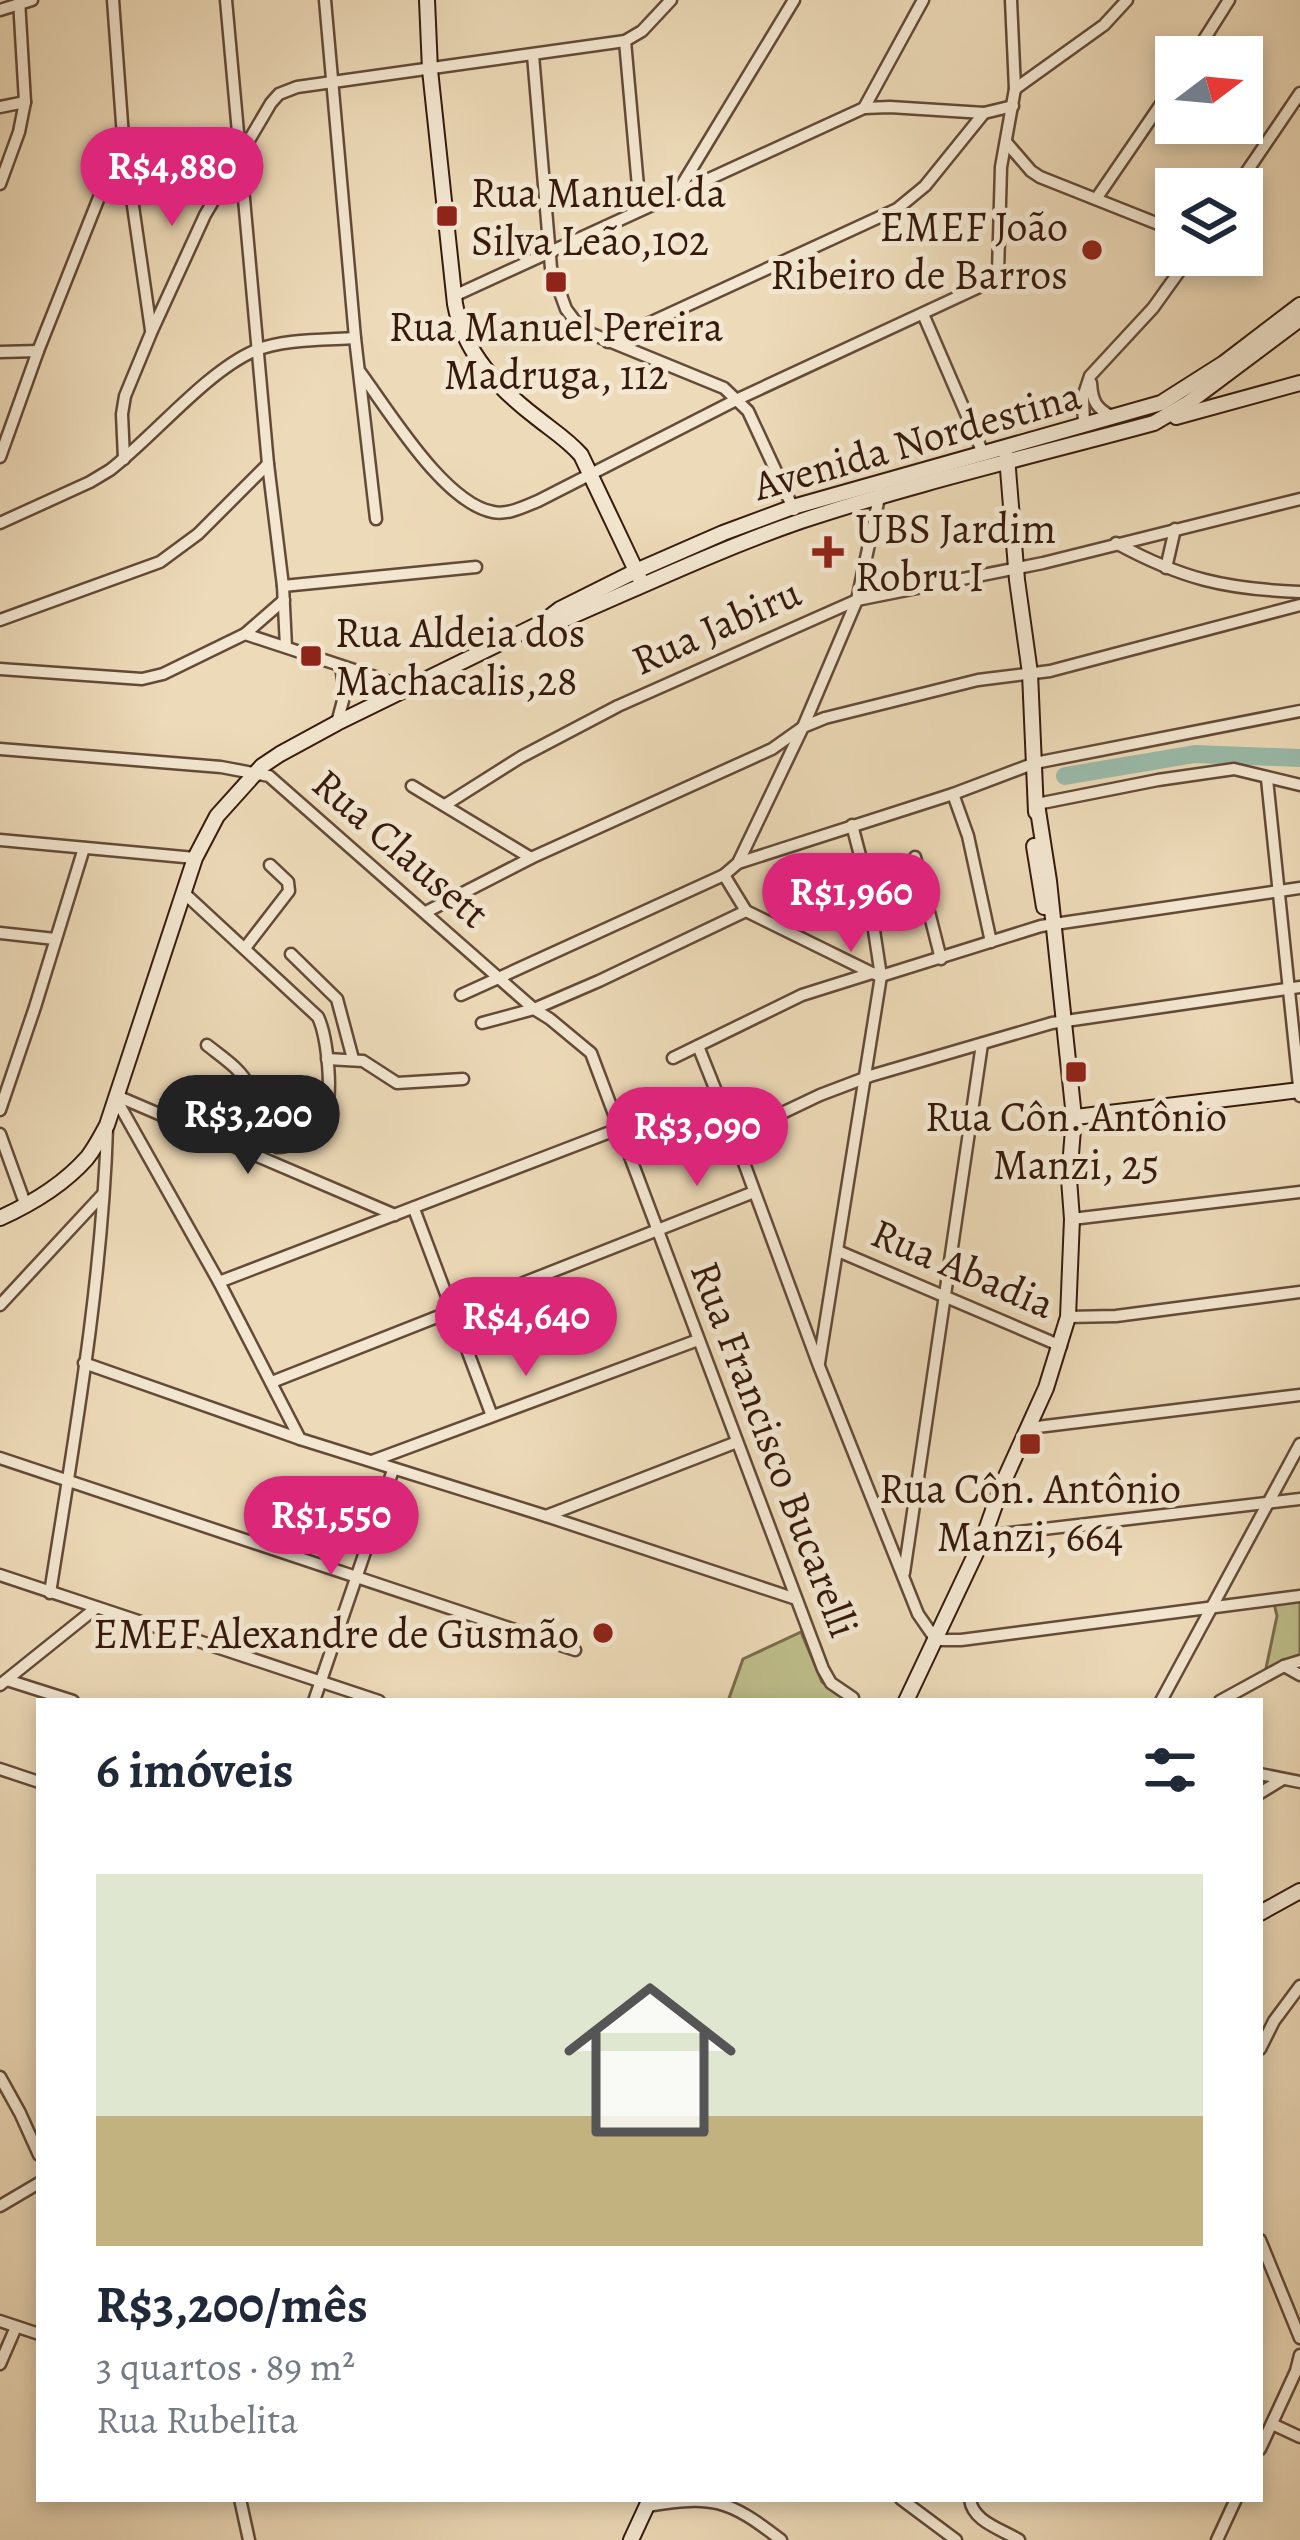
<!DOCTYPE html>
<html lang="pt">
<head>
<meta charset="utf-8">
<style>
	body { margin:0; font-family:Alegreya,serif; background:#f6f6f7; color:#1f2937; height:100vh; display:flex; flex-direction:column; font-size:45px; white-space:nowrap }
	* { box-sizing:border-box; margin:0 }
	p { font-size:39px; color:#747a83 }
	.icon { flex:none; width:66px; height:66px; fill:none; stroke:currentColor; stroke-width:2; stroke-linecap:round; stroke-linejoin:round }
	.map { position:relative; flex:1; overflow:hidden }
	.side { position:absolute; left:36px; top:1698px; width:1227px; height:804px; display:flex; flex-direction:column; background:#fff; border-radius:0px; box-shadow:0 6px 18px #0003 }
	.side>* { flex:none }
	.needle { width:78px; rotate:74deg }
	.fabs { position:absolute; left:1155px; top:36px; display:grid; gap:24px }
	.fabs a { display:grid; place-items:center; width:108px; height:108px; border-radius:0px; background:#fff; box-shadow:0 6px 18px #0003; font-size:60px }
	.price { position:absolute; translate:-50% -102px; padding:0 27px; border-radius:42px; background:#db2777; color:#fff; font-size:39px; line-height:78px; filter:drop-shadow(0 3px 6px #0008) }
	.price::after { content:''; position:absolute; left:50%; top:72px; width:36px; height:27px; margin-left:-18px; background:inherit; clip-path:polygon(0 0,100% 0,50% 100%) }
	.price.current { background:#222; color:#fff }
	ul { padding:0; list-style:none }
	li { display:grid; align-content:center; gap:24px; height:636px; padding:0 60px }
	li+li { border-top:3px solid #e0e1e3 }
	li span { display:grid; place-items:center; height:372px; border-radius:0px; color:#555 }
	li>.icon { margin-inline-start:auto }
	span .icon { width:216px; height:216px; fill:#fffc; stroke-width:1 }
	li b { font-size:51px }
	h2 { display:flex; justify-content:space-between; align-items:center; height:144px; padding:0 60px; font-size:51px }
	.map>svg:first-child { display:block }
	.green { fill:#bebe8b; stroke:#7a6c4c; stroke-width:3 }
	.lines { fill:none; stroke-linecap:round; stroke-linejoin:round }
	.river { stroke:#9abbaa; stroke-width:18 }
	.street-casing { stroke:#644a38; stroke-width:15 }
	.secondary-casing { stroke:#361a0d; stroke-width:18 }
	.street { stroke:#f3e7d1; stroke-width:10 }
	.secondary { stroke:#f3e7d1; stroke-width:14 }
	.poi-dot { fill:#8f2418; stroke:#f3e7d1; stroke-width:4.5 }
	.labels { text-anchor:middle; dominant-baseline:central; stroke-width:10; stroke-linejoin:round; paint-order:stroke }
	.poi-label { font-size:42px; fill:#361a0d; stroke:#f3e7d1; text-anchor:start }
	.street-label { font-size:42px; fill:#361a0d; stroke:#f3e7d1 }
</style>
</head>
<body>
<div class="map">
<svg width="1300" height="2540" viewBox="0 0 1300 2540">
	<rect width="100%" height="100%" fill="#eddab8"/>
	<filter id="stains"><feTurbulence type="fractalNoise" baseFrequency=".00167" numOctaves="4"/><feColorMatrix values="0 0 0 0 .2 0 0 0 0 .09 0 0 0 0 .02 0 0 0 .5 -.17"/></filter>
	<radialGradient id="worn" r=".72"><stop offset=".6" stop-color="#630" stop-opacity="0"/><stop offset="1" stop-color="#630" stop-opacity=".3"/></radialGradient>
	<g class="green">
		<polygon points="1300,1596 1300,1660 1265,1673 1277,1616 1273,1599"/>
		<polygon points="801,1632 822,1682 851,1701 728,1701 743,1659"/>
	</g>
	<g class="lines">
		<polyline class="river" points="1065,776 1195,754 1300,758"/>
		<g class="street-casing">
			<g id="street">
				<polyline points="113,0 123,137 151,330"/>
				<polyline points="226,0 268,464 283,586 286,647"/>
				<polyline points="325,0 355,338 376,519"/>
				<polyline points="0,10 32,0"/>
				<polyline points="625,41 640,209"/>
				<polyline points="533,55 551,268 566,309 575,321 592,334 724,388 748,411 794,510"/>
				<polyline points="1193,57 1229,0"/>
				<polyline points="1015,89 1104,25 1127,0"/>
				<polyline points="0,107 25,102"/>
				<polyline points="864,108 923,0"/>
				<polyline points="1006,142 1031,171 1040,177 1176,231"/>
				<polyline points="0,184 19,132 25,102 19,0"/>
				<polyline points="680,188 794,0"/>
				<polyline points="1235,189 1300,93"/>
				<polyline points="1096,199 1176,82"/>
				<polyline points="454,296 864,108 890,107 984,113 1013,106"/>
				<polyline points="923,314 983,453"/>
				<polyline points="608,342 897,209 925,186 984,113"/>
				<polyline points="0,352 38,351"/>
				<path d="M360,372c29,39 84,131 133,140 15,3 30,-5 45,-11l200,-102 252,-117 8,-9 3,-106 14,-78 -4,-89"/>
				<path d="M1091,383c1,19 6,26 22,34"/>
				<polyline points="1084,425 1083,397 1090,376 1153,308 1191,255"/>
				<polyline points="0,457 38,351 123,137"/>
				<polyline points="124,459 122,414 125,396 151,333 205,215 271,103 279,94 297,87 625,41 642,31 671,0"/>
				<path d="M0,523l90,-41 20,-12c43,-33 96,-98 144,-119 29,-12 69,-11 101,-13"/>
				<path d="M1116,543c66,36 109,46 184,49"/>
				<polyline points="1166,568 1175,529"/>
				<polyline points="283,586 476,567"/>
				<polyline points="0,620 160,562 198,534 268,464"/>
				<polyline points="245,634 409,688"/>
				<polyline points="0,669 142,679 163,674 245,634 284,600"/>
				<polyline points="337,723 345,693 341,666"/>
				<polyline points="0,749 221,767 269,776 534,1009 550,1019 591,1053 823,1669 831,1683 853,1698"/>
				<polyline points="1267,779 1300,1096"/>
				<polyline points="412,786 531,858"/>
				<polyline points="953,794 968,836 991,942"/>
				<polyline points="1037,804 1158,780 1234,769 1300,785"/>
				<polyline points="445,805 521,757 618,706 857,600 1043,563 1300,499"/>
				<polyline points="0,840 195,858"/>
				<polyline points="915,857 941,959"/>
				<polyline points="738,863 803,727 857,600 880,493"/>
				<polyline points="724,875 746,911 872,973"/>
				<path d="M183,892l135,125c9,19 16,79 6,98 -8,16 -29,32 -47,32 -20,-15 -17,-40 -28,-61 -8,-17 -27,-29 -42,-41"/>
				<polyline points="426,912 531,858 772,749 803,727 825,718 978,680 1050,671 1300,605"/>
				<polyline points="0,933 55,939"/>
				<polyline points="245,948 289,891 288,882 270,865"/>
				<polyline points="291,954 337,999 353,1059"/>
				<polyline points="461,995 724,875 738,863 953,794 1035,763 1300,711"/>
				<polyline points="482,1023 534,1009 599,981 746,911"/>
				<polyline points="698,1046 734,1136 819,1366 918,1614 936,1640 961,1640 1300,1596"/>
				<polyline points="673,1058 802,995 872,973 881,976 1041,926 1300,888"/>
				<polyline points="327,1059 363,1061 397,1083 463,1079"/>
				<polyline points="117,1096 395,1215"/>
				<polyline points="116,1099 219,1282 300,1439"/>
				<polyline points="0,1110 35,1007 84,848"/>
				<polyline points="0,1134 26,1206"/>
				<polyline points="734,1136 820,1095 870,1076 1052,1023 1300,987"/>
				<polyline points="414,1209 492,1416"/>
				<polyline points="1072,1219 1300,1192"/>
				<polyline points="838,1251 1061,1346"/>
				<polyline points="219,1282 618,1129"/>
				<polyline points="0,1305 103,1194"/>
				<polyline points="1068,1317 1116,1316 1300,1292"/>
				<polyline points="84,1363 300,1439 546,1516 796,1599"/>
				<polyline points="819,1363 881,976 866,878 852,825"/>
				<polyline points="272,1382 754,1192"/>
				<polyline points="1029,1428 1300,1395"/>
				<polyline points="0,1458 575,1650"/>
				<polyline points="372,1461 698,1340"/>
				<polyline points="546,1516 737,1442"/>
				<polyline points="984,1536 1300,1499"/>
				<polyline points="904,1573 982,1044"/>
				<polyline points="0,1575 379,1701"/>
				<path d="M50,1593c24,-153 52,-309 57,-464"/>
				<polyline points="1284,1666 1300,1675"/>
				<polyline points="7,1680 73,1701"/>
				<polyline points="0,1685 96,1608"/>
				<polyline points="314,1701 393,1470"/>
				<polyline points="1161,1701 1300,1444"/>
				<polyline points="1220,1701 1284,1666 1300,1661"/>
				<polyline points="0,1769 39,1782"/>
				<polyline points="1260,1774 1300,1782"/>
				<polyline points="1260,1793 1283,1779"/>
				<polyline points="1260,2049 1274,2021 1300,1986"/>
				<polyline points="0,2077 20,2113 39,2155"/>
				<polyline points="0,2206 39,2183"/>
				<polyline points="1260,2240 1300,2338"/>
				<polyline points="0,2321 39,2334"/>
				<polyline points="0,2364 16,2327"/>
				<polyline points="1272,2424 1300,2437"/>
				<polyline points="1260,2449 1296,2371 1300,2355"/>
				<polyline points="240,2499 249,2540"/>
				<polyline points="901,2499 956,2540"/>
				<path d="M970,2499c2,22 31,30 49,41"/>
				<path d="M647,2506c66,-11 81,-7 134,34"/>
				<polyline points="1217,2540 1236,2499"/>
			</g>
		</g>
		<g class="secondary-casing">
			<g id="secondary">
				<path d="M427,0l3,70 25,234c9,49 43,84 82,114 15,12 31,22 44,37l58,122"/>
				<polyline points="1176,417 1300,383"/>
				<polyline points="1007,457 1017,580 1030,673 1036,812"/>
				<path d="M543,622l20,-2c79,-34 157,-71 238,-99 115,-38 235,-66 353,-98l34,-20 112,-84"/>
				<polyline points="1034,846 1044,907"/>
				<polyline points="1059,1119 1300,1090"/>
				<path d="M0,1218c31,-14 64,-34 87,-60 8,-10 14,-22 20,-33l88,-267 22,-42 45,-50 18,-12 57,-31 206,-101 17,-13 76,-38 87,-38 70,-26 368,-104 63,-40 76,-58"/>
				<polyline points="906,1701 984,1536 1002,1485 1046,1388 1068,1317 1072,1219 1069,1179 1074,1117 1049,881 1037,804"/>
				<polyline points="1260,1913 1300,1891"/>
				<polyline points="631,2540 650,2499"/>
			</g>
		</g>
		<use href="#street" class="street"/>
		<use href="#secondary" class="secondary"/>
	</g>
	<g class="poi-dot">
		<rect x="435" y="204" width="24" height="24" rx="6"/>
		<circle cx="1092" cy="250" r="12"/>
		<rect x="544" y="270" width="24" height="24" rx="6"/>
		<path d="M822 534h12v12h12v12h-12v12h-12v-12h-12v-12h12z"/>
		<rect x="299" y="644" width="24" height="24" rx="6"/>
		<rect x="1064" y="1060" width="24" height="24" rx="6"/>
		<rect x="1018" y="1432" width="24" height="24" rx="6"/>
		<circle cx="603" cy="1633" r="12"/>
	</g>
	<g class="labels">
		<g class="poi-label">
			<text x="471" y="192">Rua Manuel da<tspan x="471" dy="48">Silva Leão,102</tspan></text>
			<text x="1068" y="226" text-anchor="end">EMEF João<tspan x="1068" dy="48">Ribeiro de Barros</tspan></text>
			<text x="556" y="326" text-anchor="middle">Rua Manuel Pereira<tspan x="556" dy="48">Madruga, 112</tspan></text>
			<text x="855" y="528">UBS Jardim<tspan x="855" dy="48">Robru I</tspan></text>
			<text x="335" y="632">Rua Aldeia dos<tspan x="335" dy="48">Machacalis,28</tspan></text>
			<text x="1076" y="1116" text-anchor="middle">Rua Côn. Antônio<tspan x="1076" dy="48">Manzi, 25</tspan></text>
			<text x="1030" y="1488" text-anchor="middle">Rua Côn. Antônio<tspan x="1030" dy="48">Manzi, 664</tspan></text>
			<text x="579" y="1633" text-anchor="end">EMEF Alexandre de Gusmão</text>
		</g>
		<g class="street-label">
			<text transform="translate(917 440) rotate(-16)">Avenida Nordestina</text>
			<text transform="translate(716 626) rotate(-24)">Rua Jabiru</text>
			<text transform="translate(401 848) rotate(41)">Rua Clausett</text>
			<text transform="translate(963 1268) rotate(23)">Rua Abadia</text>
			<text transform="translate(775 1449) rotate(69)">Rua Francisco Bucarelli</text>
		</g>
	</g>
	<rect width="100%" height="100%" filter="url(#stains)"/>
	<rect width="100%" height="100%" fill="url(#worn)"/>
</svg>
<div class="fabs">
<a><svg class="needle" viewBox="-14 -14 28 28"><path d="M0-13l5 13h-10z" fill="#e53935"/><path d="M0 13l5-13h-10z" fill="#747a83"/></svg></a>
<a><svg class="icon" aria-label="layers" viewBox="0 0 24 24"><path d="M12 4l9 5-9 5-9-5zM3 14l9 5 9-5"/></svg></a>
</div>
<b class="price" style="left:172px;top:229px">R$4,880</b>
<b class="price" style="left:851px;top:955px">R$1,960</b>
<b class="price current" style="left:248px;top:1177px">R$3,200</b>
<b class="price" style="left:697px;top:1189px">R$3,090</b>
<b class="price" style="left:526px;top:1379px">R$4,640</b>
<b class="price" style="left:331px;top:1578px">R$1,550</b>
<section class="side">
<h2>6 imóveis<svg class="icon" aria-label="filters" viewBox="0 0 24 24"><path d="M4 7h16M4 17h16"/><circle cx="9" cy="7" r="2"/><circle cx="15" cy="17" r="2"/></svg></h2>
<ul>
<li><span style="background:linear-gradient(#dfe7d0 65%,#c2b280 0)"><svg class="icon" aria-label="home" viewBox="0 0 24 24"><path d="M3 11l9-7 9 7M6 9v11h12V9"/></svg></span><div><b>R$3,200/mês</b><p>3 quartos · 89 m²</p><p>Rua Rubelita</p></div></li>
</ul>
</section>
</div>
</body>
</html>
